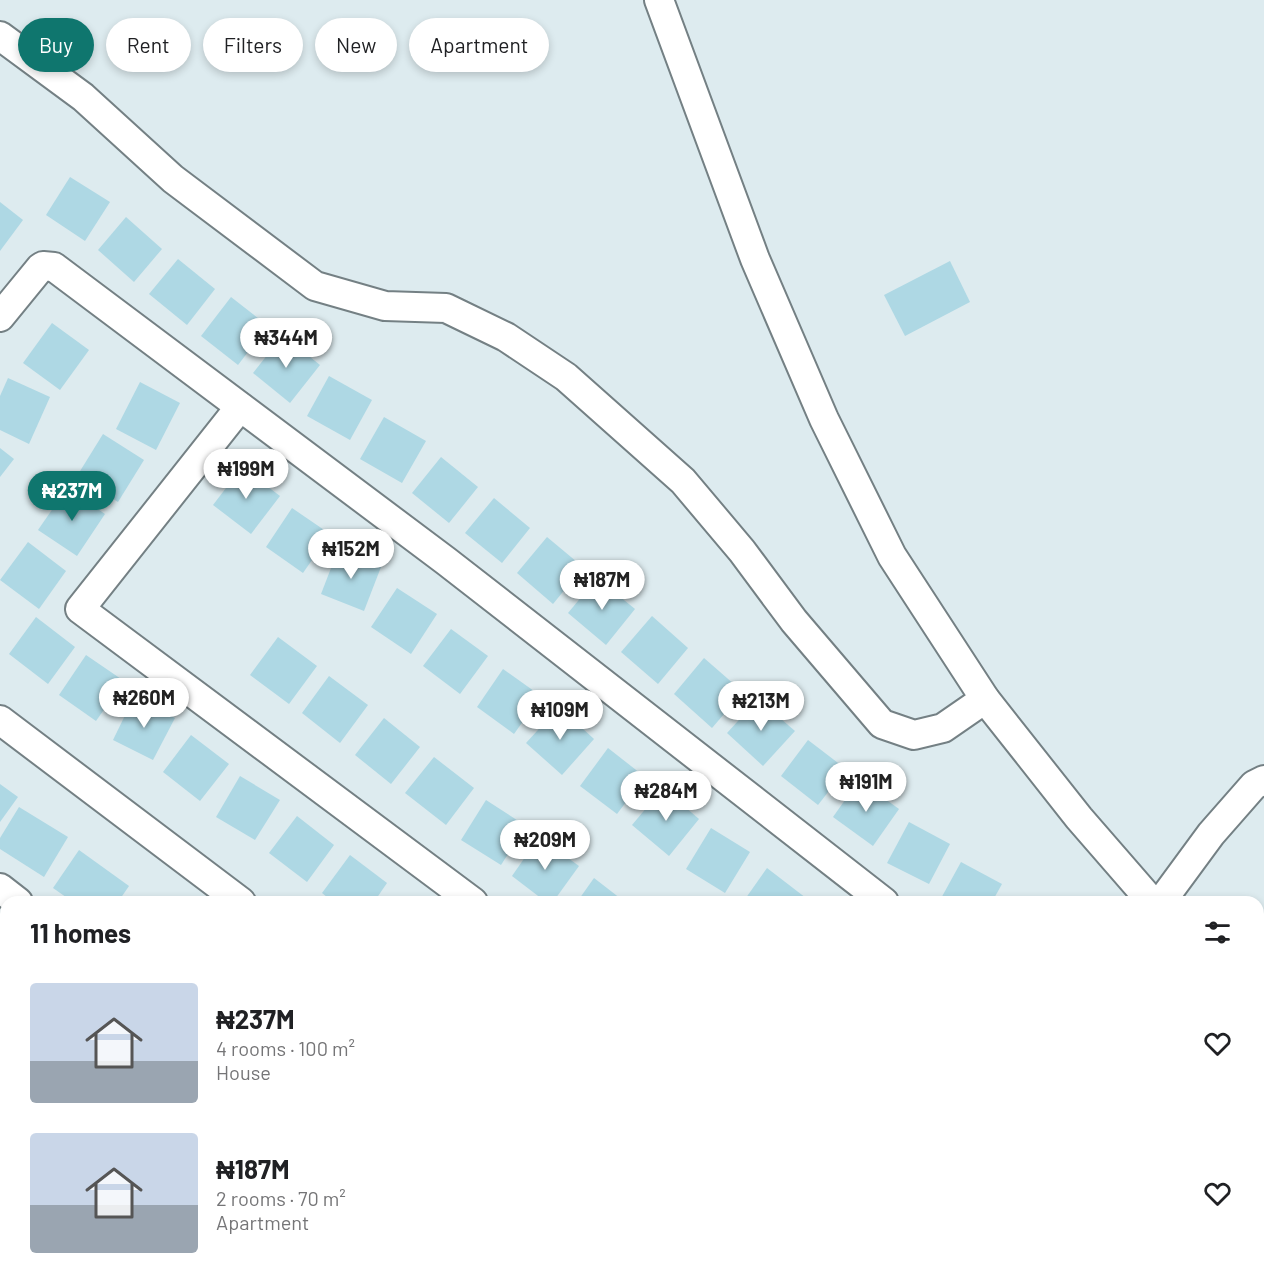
<!DOCTYPE html>
<html lang="en">
<head>
<meta charset="utf-8">
<style>
	body { margin:0; font-family:Barlow,sans-serif; background:#f2f2f2; color:#202124; height:100vh; display:flex; flex-direction:column; font-size:22px; white-space:nowrap }
	* { box-sizing:border-box; margin:0 }
	p { font-size:20px; color:#757577 }
	.icon { flex:none; width:33px; height:33px; fill:none; stroke:currentColor; stroke-width:2; stroke-linecap:round; stroke-linejoin:round }
	.map { position:relative; flex:1; overflow:hidden }
	.side { position:absolute; left:0px; top:896px; width:1264px; height:386px; display:flex; flex-direction:column; background:#fff; border-radius:18px 18px 0 0; box-shadow:0 3px 9px #0003 }
	.side>* { flex:none }
	.hud { position:absolute; left:18px; top:18px; width:600px; height:54px; display:flex; gap:12px }
	.price { position:absolute; translate:-50% -51px; padding:0 14px; border-radius:21px; background:#fff; color:#222; font-size:20px; line-height:39px; filter:drop-shadow(0 2px 3px #0008) }
	.price::after { content:''; position:absolute; left:50%; top:36px; width:18px; height:14px; margin-left:-9px; background:inherit; clip-path:polygon(0 0,100% 0,50% 100%) }
	.price.selected { background:#0f766e; color:#fff }
	ul { padding:0; list-style:none }
	li { display:flex; align-items:center; gap:18px; height:150px; padding:0 30px }
	li span { display:grid; place-items:center; flex:none; width:168px; height:120px; border-radius:6px; color:#555 }
	li>.icon { margin-inline-start:auto }
	span .icon { width:72px; height:72px; fill:#fffc; stroke-width:1 }
	li b { font-size:26px }
	h2 { display:flex; justify-content:space-between; align-items:center; height:72px; padding:0 30px; font-size:26px }
	.pill { padding:0 21px; border-radius:27px; background:#fff; box-shadow:0 3px 9px #0003; font-size:21px; line-height:54px }
	.pill.selected { background:#0f766e; color:#fff }
	.map>svg:first-child { display:block }
	.building { fill:#aed8e4 }
	.lines { fill:none; stroke-linecap:round; stroke-linejoin:round }
	.minor-casing { stroke:#748084; stroke-width:32 }
	.minor { stroke:#fff; stroke-width:28 }
</style>
</head>
<body>
<div class="map">
<svg width="1264" height="1280" viewBox="0 0 1264 1280">
	<rect width="100%" height="100%" fill="#ddebef"/>
	<g class="building">
		<polygon points="70,177 110,202 85,241 46,215"/>
		<polygon points="0,202 23,220 0,251"/>
		<polygon points="126,217 162,249 134,282 98,250"/>
		<polygon points="178,259 215,289 187,325 149,294"/>
		<polygon points="950,261 970,302 905,336 884,295"/>
		<polygon points="231,297 268,326 238,365 201,336"/>
		<polygon points="52,323 89,350 60,390 23,363"/>
		<polygon points="283,335 320,365 290,403 253,373"/>
		<polygon points="329,376 372,400 350,440 307,416"/>
		<polygon points="8,378 50,397 29,444 0,430 0,396"/>
		<polygon points="140,382 180,403 156,450 116,429"/>
		<polygon points="384,417 426,441 402,483 360,459"/>
		<polygon points="103,434 144,460 118,502 77,476"/>
		<polygon points="0,448 14,459 0,477"/>
		<polygon points="441,457 478,487 449,523 412,493"/>
		<polygon points="242,467 280,496 251,534 213,505"/>
		<polygon points="67,488 105,514 77,556 38,530"/>
		<polygon points="494,498 530,528 502,563 465,533"/>
		<polygon points="292,508 330,534 303,573 266,547"/>
		<polygon points="547,537 583,567 553,604 517,573"/>
		<polygon points="28,542 66,571 39,609 0,580"/>
		<polygon points="338,550 381,567 364,611 321,594"/>
		<polygon points="597,578 635,609 606,645 568,613"/>
		<polygon points="397,588 437,614 411,654 371,627"/>
		<polygon points="652,616 688,648 658,684 621,652"/>
		<polygon points="36,617 75,647 48,684 9,654"/>
		<polygon points="451,629 488,656 460,694 423,666"/>
		<polygon points="278,637 317,666 289,704 250,675"/>
		<polygon points="86,655 124,681 96,721 59,695"/>
		<polygon points="704,658 743,692 712,728 674,694"/>
		<polygon points="503,669 541,696 514,734 477,707"/>
		<polygon points="329,676 368,705 340,743 302,713"/>
		<polygon points="134,697 175,718 153,760 113,740"/>
		<polygon points="758,699 795,731 763,766 727,733"/>
		<polygon points="559,707 594,739 562,775 526,743"/>
		<polygon points="384,718 420,747 391,784 355,755"/>
		<polygon points="191,735 229,764 200,801 163,772"/>
		<polygon points="808,740 846,769 818,805 781,776"/>
		<polygon points="608,748 645,777 617,814 580,786"/>
		<polygon points="434,757 474,788 446,825 405,793"/>
		<polygon points="240,776 280,800 255,840 216,817"/>
		<polygon points="859,780 899,809 873,846 833,817"/>
		<polygon points="0,784 18,797 0,822"/>
		<polygon points="663,788 699,819 669,856 632,825"/>
		<polygon points="486,800 526,826 501,865 461,840"/>
		<polygon points="19,807 68,837 44,877 0,849 0,838"/>
		<polygon points="297,816 334,845 307,882 269,853"/>
		<polygon points="909,822 950,844 929,884 887,863"/>
		<polygon points="711,828 750,852 725,893 686,869"/>
		<polygon points="539,837 579,866 553,902 546,902 512,876"/>
		<polygon points="79,850 129,886 118,902 73,902 53,888"/>
		<polygon points="350,855 387,883 374,902 333,902 322,893"/>
		<polygon points="961,862 1002,884 992,902 939,902"/>
		<polygon points="767,868 806,898 803,902 743,902"/>
		<polygon points="594,878 625,902 577,902"/>
		<polygon points="0,964 6,968 6,1027 0,1022"/>
		<polygon points="1258,1048 1264,1051 1264,1095 1258,1105"/>
		<polygon points="6,1067 6,1095 0,1090 0,1075"/>
		<polygon points="31,1275 86,1275 91,1280 26,1280"/>
		<polygon points="319,1275 354,1275 350,1280 326,1280"/>
		<polygon points="434,1275 465,1275 471,1280 431,1280"/>
		<polygon points="623,1275 661,1275 667,1280 629,1280"/>
		<polygon points="856,1275 900,1275 906,1280 852,1280"/>
		<polygon points="1085,1275 1115,1275 1121,1280 1081,1280"/>
		<polygon points="1172,1275 1208,1275 1207,1280 1171,1280"/>
	</g>
	<g class="lines">
		<g class="minor-casing">
			<g id="minor">
				<polyline points="659,0 755,259 824,419 892,556 985,699 1079,818 1152,902"/>
				<polyline points="0,36 83,97 173,179 315,286 385,306 446,308 506,337 566,377 683,481 742,551 794,621 882,724 914,735 943,728 985,699"/>
				<polyline points="0,317 40,268 43,266 54,267 446,561 884,902"/>
				<polyline points="240,407 80,609 473,902"/>
				<polyline points="0,720 241,902"/>
				<polyline points="0,888 18,902"/>
				<polyline points="1161,902 1211,834 1254,785 1264,780"/>
				<polyline points="1258,1009 1264,1014"/>
				<polyline points="0,1144 6,1149"/>
				<polyline points="1258,1188 1264,1192"/>
				<polyline points="1258,1260 1264,1253"/>
				<polyline points="171,1275 178,1280"/>
				<polyline points="724,1275 730,1280"/>
				<polyline points="976,1275 983,1280"/>
				<polyline points="232,1280 236,1275"/>
				<polyline points="372,1280 376,1275"/>
			</g>
		</g>
		<use href="#minor" class="minor"/>
	</g>
</svg>
<b class="price" style="left:286px;top:369px">₦344M</b>
<b class="price" style="left:246px;top:500px">₦199M</b>
<b class="price selected" style="left:72px;top:522px">₦237M</b>
<b class="price" style="left:351px;top:580px">₦152M</b>
<b class="price" style="left:602px;top:611px">₦187M</b>
<b class="price" style="left:144px;top:729px">₦260M</b>
<b class="price" style="left:761px;top:732px">₦213M</b>
<b class="price" style="left:560px;top:741px">₦109M</b>
<b class="price" style="left:866px;top:813px">₦191M</b>
<b class="price" style="left:666px;top:822px">₦284M</b>
<b class="price" style="left:545px;top:871px">₦209M</b>
<div class="hud">
<a class="pill selected">Buy</a>
<a class="pill">Rent</a>
<a class="pill">Filters</a>
<a class="pill">New</a>
<a class="pill">Apartment</a>
</div>
<section class="side">
<h2>11 homes<svg class="icon" aria-label="filters" viewBox="0 0 24 24"><path d="M4 7h16M4 17h16"/><circle cx="9" cy="7" r="2"/><circle cx="15" cy="17" r="2"/></svg></h2>
<ul>
<li><span style="background:linear-gradient(#c9d6e8 65%,#9aa5b1 0)"><svg class="icon" aria-label="home" viewBox="0 0 24 24"><path d="M3 11l9-7 9 7M6 9v11h12V9"/></svg></span><div><b>₦237M</b><p>4 rooms · 100 m²</p><p>House</p></div><svg class="icon" aria-label="heart" viewBox="0 0 24 24"><path d="M12 20l-8-8c-3-5 5-10 8-4 3-6 11-1 8 4z"/></svg></li>
<li><span style="background:linear-gradient(#c9d6e8 60%,#9aa5b1 0)"><svg class="icon" aria-label="home" viewBox="0 0 24 24"><path d="M3 11l9-7 9 7M6 9v11h12V9"/></svg></span><div><b>₦187M</b><p>2 rooms · 70 m²</p><p>Apartment</p></div><svg class="icon" aria-label="heart" viewBox="0 0 24 24"><path d="M12 20l-8-8c-3-5 5-10 8-4 3-6 11-1 8 4z"/></svg></li>
</ul>
</section>
</div>
</body>
</html>
